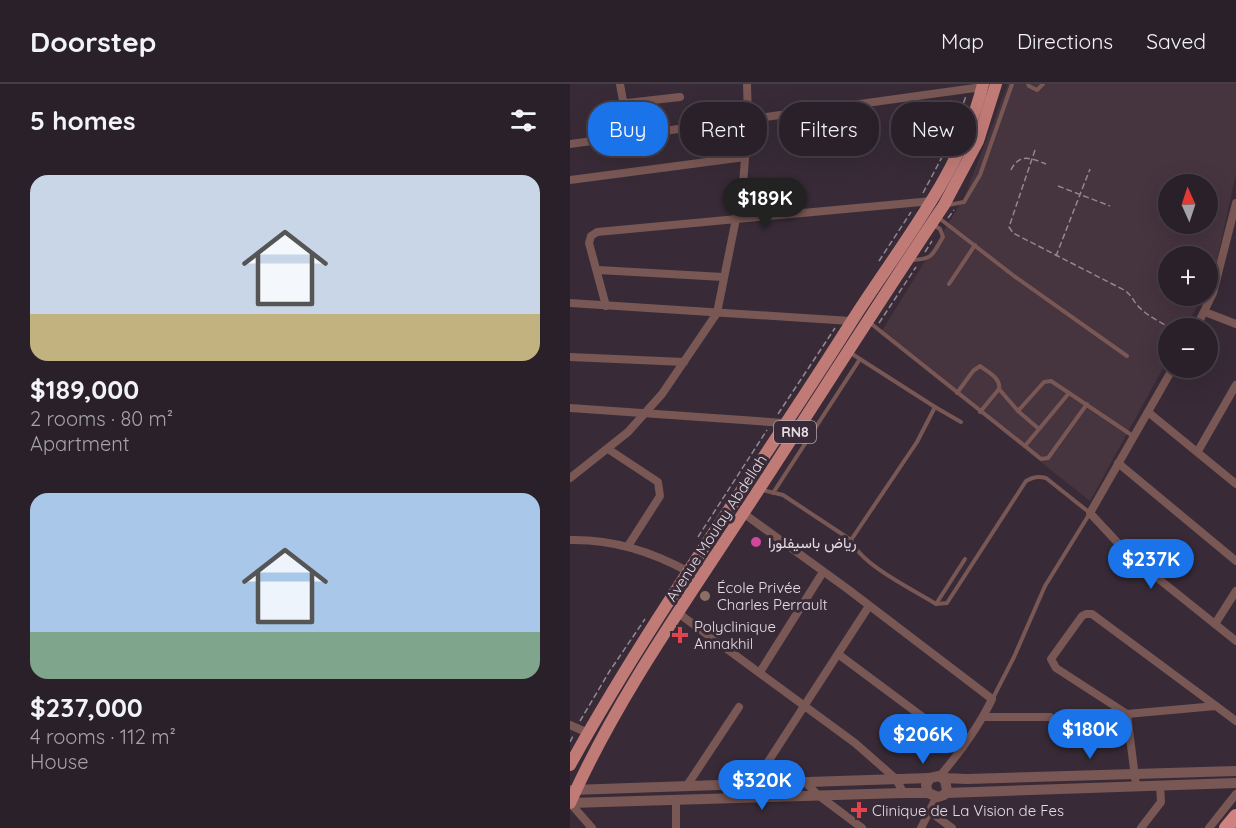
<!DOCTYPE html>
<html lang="en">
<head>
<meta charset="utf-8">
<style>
	body { margin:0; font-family:Quicksand,Vazirmatn,sans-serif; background:#322831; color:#f1f3f6; height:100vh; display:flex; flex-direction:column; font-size:22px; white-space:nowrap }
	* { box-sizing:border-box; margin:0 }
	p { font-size:20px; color:#a5a3a8 }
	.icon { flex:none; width:33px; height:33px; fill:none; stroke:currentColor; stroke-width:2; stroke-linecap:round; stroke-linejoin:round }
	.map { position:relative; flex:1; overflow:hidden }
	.side { display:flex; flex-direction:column; background:#2a2029; width:570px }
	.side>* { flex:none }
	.banner { position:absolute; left:18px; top:18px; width:558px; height:54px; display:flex; gap:12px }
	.needle { width:39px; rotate:357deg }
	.fabs { position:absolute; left:588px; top:90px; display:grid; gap:12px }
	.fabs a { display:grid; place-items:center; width:60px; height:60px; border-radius:50%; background:#2a2029; box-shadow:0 6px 24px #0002,0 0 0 2px #463e46; font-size:30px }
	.price { position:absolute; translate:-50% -51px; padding:0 14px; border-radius:21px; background:#1a73e8; color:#fff; font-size:20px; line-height:39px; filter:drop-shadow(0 2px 3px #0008) }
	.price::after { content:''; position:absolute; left:50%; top:36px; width:18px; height:14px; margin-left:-9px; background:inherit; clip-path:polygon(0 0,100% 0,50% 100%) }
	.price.selected { background:#222; color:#fff }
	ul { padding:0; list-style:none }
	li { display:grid; align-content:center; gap:12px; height:318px; padding:0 30px }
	li span { display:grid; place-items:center; height:186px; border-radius:18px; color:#555 }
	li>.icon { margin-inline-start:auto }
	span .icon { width:108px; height:108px; fill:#fffc; stroke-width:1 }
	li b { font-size:26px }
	h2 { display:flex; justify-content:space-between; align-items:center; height:72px; padding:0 30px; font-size:26px }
	.pill { padding:0 21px; border-radius:24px; background:#2a2029; box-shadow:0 6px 24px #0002,0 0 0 2px #463e46; font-size:21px; line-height:54px }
	.pill.selected { background:#1a73e8; color:#fff }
	header { display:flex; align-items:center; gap:36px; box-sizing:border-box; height:84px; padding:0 30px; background:#2a2029; border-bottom:2px solid #463e46 }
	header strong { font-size:28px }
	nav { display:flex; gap:33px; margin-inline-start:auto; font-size:21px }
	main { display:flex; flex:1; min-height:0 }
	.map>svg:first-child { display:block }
	.education { fill:#46343e; fill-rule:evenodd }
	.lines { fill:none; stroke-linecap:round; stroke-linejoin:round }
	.path { stroke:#928791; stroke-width:1.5; stroke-dasharray:6 3; stroke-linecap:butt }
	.service { stroke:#795754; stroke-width:4 }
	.minor { stroke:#795754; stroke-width:8 }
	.tertiary { stroke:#795754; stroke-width:10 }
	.primary { stroke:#c17b77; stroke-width:12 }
	.trunk { stroke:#cf827e; stroke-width:14 }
	.hotel-dot { fill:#d1479c; stroke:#382b37; stroke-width:2 }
	.education-dot { fill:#8d6e63; stroke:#382b37; stroke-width:2 }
	.health-dot { fill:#e0444e; stroke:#382b37; stroke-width:2 }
	.labels { text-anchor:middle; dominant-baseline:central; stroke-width:6; stroke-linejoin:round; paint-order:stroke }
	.shield { fill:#382b37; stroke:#b1a7b0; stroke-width:1.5 }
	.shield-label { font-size:14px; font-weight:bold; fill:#e5dce4 }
	.street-label { font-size:15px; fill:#e5dce4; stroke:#382b37 }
	.poi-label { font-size:15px; fill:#e5dce4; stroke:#382b37; text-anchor:start }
</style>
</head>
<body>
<header>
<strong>Doorstep</strong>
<nav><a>Map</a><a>Directions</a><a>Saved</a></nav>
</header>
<main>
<section class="side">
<h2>5 homes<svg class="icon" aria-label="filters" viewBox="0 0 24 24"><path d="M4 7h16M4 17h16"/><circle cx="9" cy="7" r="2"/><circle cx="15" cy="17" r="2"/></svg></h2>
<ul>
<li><span style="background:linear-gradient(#c9d6e8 75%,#c2b280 0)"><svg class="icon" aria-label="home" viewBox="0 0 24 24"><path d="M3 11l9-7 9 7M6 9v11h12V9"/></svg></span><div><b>$189,000</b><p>2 rooms · 80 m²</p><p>Apartment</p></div></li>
<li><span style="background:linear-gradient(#a9c7e8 75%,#7fa58c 0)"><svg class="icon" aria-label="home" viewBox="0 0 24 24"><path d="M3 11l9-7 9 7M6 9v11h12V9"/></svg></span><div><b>$237,000</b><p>4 rooms · 112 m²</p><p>House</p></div></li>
</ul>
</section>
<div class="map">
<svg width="666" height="744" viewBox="0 0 666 744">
	<rect width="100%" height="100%" fill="#382b37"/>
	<path class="education" d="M438,0h228v90l-23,104 -5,10v-32h-40v40h35l-18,32h-17v31l-78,142 -210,-167 84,-136zM598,100h40v40h-40z"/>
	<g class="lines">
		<g class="path">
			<path d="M465,66l-26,77 4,6 111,57c8,5 10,13 17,19 8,8 20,13 29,19"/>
			<path d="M441,86c8,-17 20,-12 35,-6"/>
			<polyline points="488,102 540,122"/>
			<polyline points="353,109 381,56 396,12"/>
			<polyline points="378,134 384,126"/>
			<polyline points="355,168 362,157"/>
			<polyline points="486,172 520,85"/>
			<polyline points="309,177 341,128"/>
			<polyline points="309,239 346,183"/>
			<polyline points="208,330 265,244"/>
			<polyline points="128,453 197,346"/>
			<polyline points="10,637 39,588 75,535"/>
			<polyline points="0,658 3,652"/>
		</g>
		<g class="service">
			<polyline points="458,0 459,2 467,6 473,0"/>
			<polyline points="378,121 394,118 410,91 442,0"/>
			<polyline points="369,134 444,192 557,272"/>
			<path d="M341,176c23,-1 21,-5 32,-23l-3,-8 -8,-5"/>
			<polyline points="379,200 405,161"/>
			<polyline points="299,238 455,362 499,309 563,352"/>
			<path d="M387,309l16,-22 7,-5c8,6 21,12 19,23l19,22 26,-29 7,-1 18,12"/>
			<polyline points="365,323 391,338"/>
			<polyline points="448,327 469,345"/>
			<polyline points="410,328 429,305"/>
			<polyline points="455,362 471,375 478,374 517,320"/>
			<polyline points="192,406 213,411 281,456 347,358 365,323 279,268"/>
			<polyline points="203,409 290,275"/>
			<path d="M281,456c10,25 61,49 85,64l11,-1 79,-122c7,-4 12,-5 20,-3l44,35 -45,73 -31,71 -21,41"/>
			<polyline points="366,520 395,475"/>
		</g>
		<g class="minor">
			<polyline points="50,0 53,17 57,19 110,13"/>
			<polyline points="0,60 412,3"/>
			<polyline points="0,96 175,73"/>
			<polyline points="28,186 153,193"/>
			<polyline points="0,219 281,237"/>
			<polyline points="36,222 19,159 21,152 27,148 362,117"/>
			<polyline points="635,228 666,240"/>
			<polyline points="626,244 643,209 666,119"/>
			<polyline points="0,273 114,278"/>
			<polyline points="603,284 520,429 560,472 666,557"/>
			<polyline points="0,324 214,339"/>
			<polyline points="578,328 666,400"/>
			<polyline points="38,365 88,398 90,412 58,462"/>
			<polyline points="628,367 666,301"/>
			<polyline points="548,379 666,477"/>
			<polyline points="0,394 58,348 92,310 147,229 173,100 178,36 177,0"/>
			<path d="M173,429l106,77 143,109c-13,28 -32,53 -52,77"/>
			<path d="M0,456c43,-1 81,11 119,32"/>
			<polyline points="108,529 285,659 326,695 334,710"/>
			<polyline points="645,540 666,507"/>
			<polyline points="268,570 393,663"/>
			<polyline points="190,588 253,488"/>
			<polyline points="646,622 557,630 486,584 481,575 512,532 516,530 522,530 646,622 666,637"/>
			<polyline points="557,630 566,701"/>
			<polyline points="414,633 480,633"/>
			<polyline points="0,641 18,649"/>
			<polyline points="235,698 248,711 292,744"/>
			<polyline points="183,701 299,522"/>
			<polyline points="116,703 169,623"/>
			<polyline points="0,719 22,744"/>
			<polyline points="359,727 382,744"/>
			<polyline points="106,744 106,715"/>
			<polyline points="351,744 366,714"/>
			<polyline points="571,744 591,718 590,701"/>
			<polyline points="639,744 666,710"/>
		</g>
		<g class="tertiary">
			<polyline points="373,694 397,695 666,687"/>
			<polyline points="1,706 360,694"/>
			<polyline points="376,709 666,699"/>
			<polyline points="0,719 332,709 358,709 368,713 374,711 377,707 375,696 369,692 360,694 356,701 358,709"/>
		</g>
		<g class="primary">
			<path d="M0,681c85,-153 189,-296 282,-444 48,-76 109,-147 131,-237"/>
			<path d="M0,719c46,-103 112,-196 174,-291 67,-102 132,-206 200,-307l34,-64 18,-57"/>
		</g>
		<polyline class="trunk" points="656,744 666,732"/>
	</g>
	<circle class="hotel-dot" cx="186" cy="458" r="6"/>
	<circle class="education-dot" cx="135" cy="512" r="6"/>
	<g class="health-dot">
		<path d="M107 542h6v6h6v6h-6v6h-6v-6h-6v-6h6z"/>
		<path d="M286 717h6v6h6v6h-6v6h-6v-6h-6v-6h6z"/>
	</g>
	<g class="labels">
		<rect class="shield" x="204" y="337" width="42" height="22" rx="4.5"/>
		<g class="shield-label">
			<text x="225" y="348">RN8</text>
		</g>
		<g class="street-label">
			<text transform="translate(146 444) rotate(-57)">Avenue Moulay Abdellah</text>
		</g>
		<g class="poi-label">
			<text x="198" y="458">رياض باسيفلورا</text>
			<text x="147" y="503">École Privée<tspan x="147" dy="17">Charles Perrault</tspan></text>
			<text x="124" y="542">Polyclinique<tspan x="124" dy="17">Annakhil</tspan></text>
			<text x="302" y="726">Clinique de La Vision de Fes</text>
		</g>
	</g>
</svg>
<div class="fabs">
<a><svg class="needle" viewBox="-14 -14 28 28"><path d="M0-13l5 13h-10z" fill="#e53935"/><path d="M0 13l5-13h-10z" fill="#a5a3a8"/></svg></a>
<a>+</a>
<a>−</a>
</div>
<b class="price selected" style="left:195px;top:145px">$189K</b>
<b class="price" style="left:581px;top:506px">$237K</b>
<b class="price" style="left:520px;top:676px">$180K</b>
<b class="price" style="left:353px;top:681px">$206K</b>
<b class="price" style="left:192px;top:727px">$320K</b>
<div class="banner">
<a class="pill selected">Buy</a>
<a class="pill">Rent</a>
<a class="pill">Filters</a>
<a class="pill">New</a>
</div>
</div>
</main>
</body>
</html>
